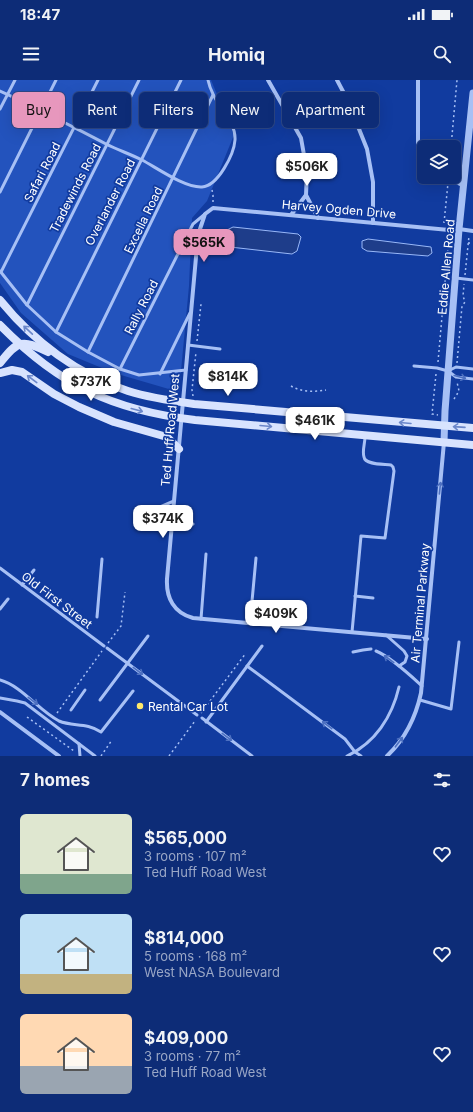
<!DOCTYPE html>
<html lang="en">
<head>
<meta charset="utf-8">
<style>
	body { margin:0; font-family:Inter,sans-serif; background:#16347c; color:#f1f3f6; height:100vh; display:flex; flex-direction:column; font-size:15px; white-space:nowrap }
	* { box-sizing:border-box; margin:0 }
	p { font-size:13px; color:#9aa7c6 }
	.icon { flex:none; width:22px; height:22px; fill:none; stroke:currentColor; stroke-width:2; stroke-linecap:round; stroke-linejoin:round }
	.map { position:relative; height:676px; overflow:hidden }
	.sheet { display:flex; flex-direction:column; background:#0d2c77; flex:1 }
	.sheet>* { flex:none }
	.banner { position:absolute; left:12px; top:12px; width:449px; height:36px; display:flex; gap:8px }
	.controls { position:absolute; left:417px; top:60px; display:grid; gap:8px }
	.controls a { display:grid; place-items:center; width:44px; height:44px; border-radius:6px; background:#0d2c77; box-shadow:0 4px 16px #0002,0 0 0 1px #2d4889; font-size:20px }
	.price { position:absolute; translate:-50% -34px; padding:0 9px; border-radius:8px; background:#fff; color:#222; font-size:13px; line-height:26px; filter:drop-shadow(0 1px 2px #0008) }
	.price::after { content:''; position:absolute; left:50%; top:24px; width:12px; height:9px; margin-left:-6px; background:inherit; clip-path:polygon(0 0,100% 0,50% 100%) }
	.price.selected { background:#e797bd; color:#111 }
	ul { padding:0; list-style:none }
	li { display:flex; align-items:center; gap:12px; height:100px; padding:0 20px }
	li span { display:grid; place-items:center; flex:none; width:112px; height:80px; border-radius:6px; color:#555 }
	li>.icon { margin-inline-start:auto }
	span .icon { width:48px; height:48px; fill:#fffc; stroke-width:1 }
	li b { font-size:17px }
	h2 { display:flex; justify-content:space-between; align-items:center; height:48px; padding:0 20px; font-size:17px }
	.pill { padding:0 14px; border-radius:6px; background:#0d2c77; box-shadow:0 4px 16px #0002,0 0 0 1px #2d4889; font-size:14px; line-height:36px }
	.pill.selected { background:#e797bd; color:#111 }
	.status { display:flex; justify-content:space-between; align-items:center; height:28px; padding:0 20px; background:#0d2c77; direction:ltr }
	.status svg { height:11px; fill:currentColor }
	header { display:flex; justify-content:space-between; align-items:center; height:52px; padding:0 20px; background:#0d2c77; font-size:18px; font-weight:700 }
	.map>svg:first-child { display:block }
	.green { fill:#2353bd }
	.water { fill:#1e3d8a; stroke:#99b8f8 }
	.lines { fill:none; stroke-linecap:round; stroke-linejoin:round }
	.path { stroke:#a7c0f5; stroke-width:1.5; stroke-dasharray:2 3; stroke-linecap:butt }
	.service { stroke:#a7c0f5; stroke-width:3 }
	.minor { stroke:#a7c0f5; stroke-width:4 }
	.tertiary { stroke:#a7c0f5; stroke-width:7 }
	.secondary { stroke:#d8e3fe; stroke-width:8 }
	.oneway { stroke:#6b87ca }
	.oneway2 { stroke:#4d70c1 }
	.poi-dot { fill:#ffe96b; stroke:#113b9f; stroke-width:1.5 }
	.labels { text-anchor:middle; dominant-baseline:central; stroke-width:3.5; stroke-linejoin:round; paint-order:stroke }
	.street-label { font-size:12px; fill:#fff; stroke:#113b9f }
	.poi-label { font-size:12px; fill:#fff; stroke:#113b9f; text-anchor:start }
</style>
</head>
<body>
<div class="status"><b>18:47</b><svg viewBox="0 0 49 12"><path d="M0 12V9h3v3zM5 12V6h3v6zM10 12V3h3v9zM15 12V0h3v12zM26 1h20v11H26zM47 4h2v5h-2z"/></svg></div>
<header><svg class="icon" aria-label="menu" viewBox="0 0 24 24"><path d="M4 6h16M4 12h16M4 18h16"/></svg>Homiq<svg class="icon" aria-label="search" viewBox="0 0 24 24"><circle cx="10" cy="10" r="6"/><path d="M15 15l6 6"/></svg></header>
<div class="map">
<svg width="473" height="676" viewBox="0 0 473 676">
	<rect width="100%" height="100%" fill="#113b9f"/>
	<polygon class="green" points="0,0 211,0 234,55 207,121 192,138 189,206 179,312 114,293 68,274 21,233 0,203"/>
	<g class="water">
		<polygon points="233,147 298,154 301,157 297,171 292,174 230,167 227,163 227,150"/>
		<polygon points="368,159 431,167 432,173 428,176 367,171 362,168 362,161"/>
	</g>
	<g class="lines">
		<g class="path">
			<polyline points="451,67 457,0"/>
			<polyline points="212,110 213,115 213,122"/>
			<polyline points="444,143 448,103"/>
			<polyline points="468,163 473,163"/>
			<polyline points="465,195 469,156"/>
			<polyline points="197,261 201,224"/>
			<polyline points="438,282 449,157"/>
			<polyline points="457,283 462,226 465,222 463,216 464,204"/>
			<polyline points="436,294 432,334 438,335"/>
			<path d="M291,306c10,6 23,6 35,4"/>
			<polyline points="193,316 192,310 196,272"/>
			<polyline points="454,319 459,311 457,302"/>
			<polyline points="108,563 121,546 125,512"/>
			<polyline points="57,633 102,571"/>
			<polyline points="201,633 246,573"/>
			<polyline points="27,637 74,671"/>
			<polyline points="101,676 112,660"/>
			<polyline points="169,676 195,641"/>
		</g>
		<g class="service">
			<path d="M0,11c36,16 71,35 106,53 12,6 24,10 36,16 15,8 43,28 60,27 16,-1 32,-33 33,-47 1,-18 -15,-30 -22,-46 -2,-4 -4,-9 -5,-14"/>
			<polyline points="0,29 15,0"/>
			<polyline points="0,112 56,0"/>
			<polyline points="0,191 27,225 56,252 88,272 120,289 139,295 186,290"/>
			<polyline points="1,192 98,0"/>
			<polyline points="456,198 473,200"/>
			<polyline points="27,225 139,0"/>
			<polyline points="56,252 181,0"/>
			<polyline points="188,265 220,269"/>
			<polyline points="88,272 213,15"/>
			<polyline points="414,286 437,288 448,291 456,297 473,299"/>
			<polyline points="120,289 193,144 205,134"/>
			<polyline points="448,291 456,287 473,289"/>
			<polyline points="160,294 190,233"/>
			<polyline points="153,430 174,421"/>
			<polyline points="172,441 193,444"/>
			<polyline points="0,488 104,566"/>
			<polyline points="22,505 34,490"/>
			<polyline points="355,516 373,518"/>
			<polyline points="0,529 8,519"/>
			<polyline points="97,537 102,479"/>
			<polyline points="201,539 206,474"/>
			<polyline points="250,543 256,478"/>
			<polyline points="283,546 284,536"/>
			<path d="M352,552l9,-96 24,2 9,-67 -1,-4 -2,-2c-7,-1 -26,0 -27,-8 -2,-6 1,-14 1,-20"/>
			<polyline points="386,555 404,571 407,576 405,582 399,586"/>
			<polyline points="107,568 197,635"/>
			<path d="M376,571c15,6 34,24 46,35"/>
			<polyline points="353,572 363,570 371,569"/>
			<polyline points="247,586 345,659 355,672 361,676"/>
			<path d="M0,600c22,6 39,31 59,41 14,6 27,1 42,11l32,-41"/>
			<polyline points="0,618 17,621 25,623 95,676"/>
			<polyline points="100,620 148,556"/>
			<polyline points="420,620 451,629 459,562"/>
			<polyline points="71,630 85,610"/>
			<polyline points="202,638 252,676"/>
			<polyline points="206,642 262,566"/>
			<polyline points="79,664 80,676"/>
			<path d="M347,676c28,-13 45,-39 52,-69"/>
		</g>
		<g class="minor">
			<polyline points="268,0 301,58 307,92 306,115"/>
			<polyline points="337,0 347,19 367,69 373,102 373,143"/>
			<polyline points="418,0 418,63 424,70"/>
			<polyline points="447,97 464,106"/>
			<polyline points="291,135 306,115 318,138"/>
			<path d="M427,559l-234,-21c-19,-5 -27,-20 -26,-39l31,-344 7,-21 8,-6 236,22 10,-1 14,2"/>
			<polyline points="0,632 59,676"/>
			<path d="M387,676c18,-17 29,-40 34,-63l23,-251"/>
		</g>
		<polyline class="tertiary" points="444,362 445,331 459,149 473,13"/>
		<g class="secondary">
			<path d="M0,220c33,41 78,75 128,91 22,7 44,10 66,13l279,24"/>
			<path d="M0,245c59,60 112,85 195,95l278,25"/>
			<path d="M0,283c18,-23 22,-24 48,-11"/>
			<polyline points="0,293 12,290 22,292 54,314 79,327 114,342 167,357 179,369"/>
		</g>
	</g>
	<defs><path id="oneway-shaft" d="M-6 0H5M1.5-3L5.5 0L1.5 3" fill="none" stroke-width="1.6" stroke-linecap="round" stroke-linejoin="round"/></defs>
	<g class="oneway">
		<use href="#oneway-shaft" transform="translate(28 250) rotate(-137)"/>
		<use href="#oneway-shaft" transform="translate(32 299) rotate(-143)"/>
		<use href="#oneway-shaft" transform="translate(137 330) rotate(15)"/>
		<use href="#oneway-shaft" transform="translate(405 343) rotate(-175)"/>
		<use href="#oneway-shaft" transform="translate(266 346) rotate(5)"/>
		<use href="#oneway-shaft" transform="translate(459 347) rotate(-176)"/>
	</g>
	<g class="oneway2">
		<use href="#oneway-shaft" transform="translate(460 297) rotate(14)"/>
		<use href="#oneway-shaft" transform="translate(440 408) rotate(-84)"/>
		<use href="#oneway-shaft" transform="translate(389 579) rotate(-143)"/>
		<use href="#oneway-shaft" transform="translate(138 591) rotate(37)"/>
		<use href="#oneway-shaft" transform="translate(33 621) rotate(37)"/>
		<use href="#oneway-shaft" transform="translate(327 645) rotate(-143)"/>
		<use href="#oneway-shaft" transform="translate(227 657) rotate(37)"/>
		<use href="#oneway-shaft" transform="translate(399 662) rotate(-53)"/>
	</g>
	<circle class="poi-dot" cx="140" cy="626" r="4"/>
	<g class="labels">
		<g class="street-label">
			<text transform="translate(42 92) rotate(-63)">Safari Road</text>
			<text transform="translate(75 108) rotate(-63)">Tradewinds Road</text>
			<text transform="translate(110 122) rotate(-63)">Overlander Road</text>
			<text transform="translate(339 129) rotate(5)">Harvey Ogden Drive</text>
			<text transform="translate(143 140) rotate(-64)">Excella Road</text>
			<text transform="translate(446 187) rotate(-85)">Eddie Allen Road</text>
			<text transform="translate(141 227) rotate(-63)">Rally Road</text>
			<text transform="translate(170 350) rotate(-85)">Ted Huff Road West</text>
			<text transform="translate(57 520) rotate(37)">Old First Street</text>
			<text transform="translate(420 523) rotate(-85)">Air Terminal Parkway</text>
		</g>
		<g class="poi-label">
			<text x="148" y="626">Rental Car Lot</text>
		</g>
	</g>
</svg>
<div class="controls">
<a><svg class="icon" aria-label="layers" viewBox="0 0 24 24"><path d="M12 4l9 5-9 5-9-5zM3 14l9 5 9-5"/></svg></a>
</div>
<b class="price" style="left:307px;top:107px">$506K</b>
<b class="price selected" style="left:204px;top:183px">$565K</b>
<b class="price" style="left:228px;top:317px">$814K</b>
<b class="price" style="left:91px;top:322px">$737K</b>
<b class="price" style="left:315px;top:361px">$461K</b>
<b class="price" style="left:163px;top:459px">$374K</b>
<b class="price" style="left:276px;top:554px">$409K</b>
<div class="banner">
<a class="pill selected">Buy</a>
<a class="pill">Rent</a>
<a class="pill">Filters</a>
<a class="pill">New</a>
<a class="pill">Apartment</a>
</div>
</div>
<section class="sheet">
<h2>7 homes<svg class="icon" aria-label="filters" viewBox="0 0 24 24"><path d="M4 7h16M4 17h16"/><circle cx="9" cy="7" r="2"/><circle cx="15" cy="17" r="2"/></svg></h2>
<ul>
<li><span style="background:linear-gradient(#dfe7d0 75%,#7fa58c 0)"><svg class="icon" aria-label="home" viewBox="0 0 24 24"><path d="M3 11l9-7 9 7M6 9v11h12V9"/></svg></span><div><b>$565,000</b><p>3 rooms · 107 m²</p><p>Ted Huff Road West</p></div><svg class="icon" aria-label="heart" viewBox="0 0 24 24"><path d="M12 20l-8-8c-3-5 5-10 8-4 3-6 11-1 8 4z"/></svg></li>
<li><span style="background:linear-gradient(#bfe0f5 75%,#c2b280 0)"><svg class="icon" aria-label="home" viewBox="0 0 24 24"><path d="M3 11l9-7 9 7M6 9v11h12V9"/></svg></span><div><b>$814,000</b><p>5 rooms · 168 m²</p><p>West NASA Boulevard</p></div><svg class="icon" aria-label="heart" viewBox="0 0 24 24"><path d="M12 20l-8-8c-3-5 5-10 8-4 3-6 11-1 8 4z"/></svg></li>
<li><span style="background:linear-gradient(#ffd9b3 65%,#9aa5b1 0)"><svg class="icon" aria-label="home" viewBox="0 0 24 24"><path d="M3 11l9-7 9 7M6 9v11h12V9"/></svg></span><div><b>$409,000</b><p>3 rooms · 77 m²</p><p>Ted Huff Road West</p></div><svg class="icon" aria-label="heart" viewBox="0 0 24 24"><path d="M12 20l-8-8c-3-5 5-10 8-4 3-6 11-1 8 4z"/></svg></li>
</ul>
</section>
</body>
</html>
